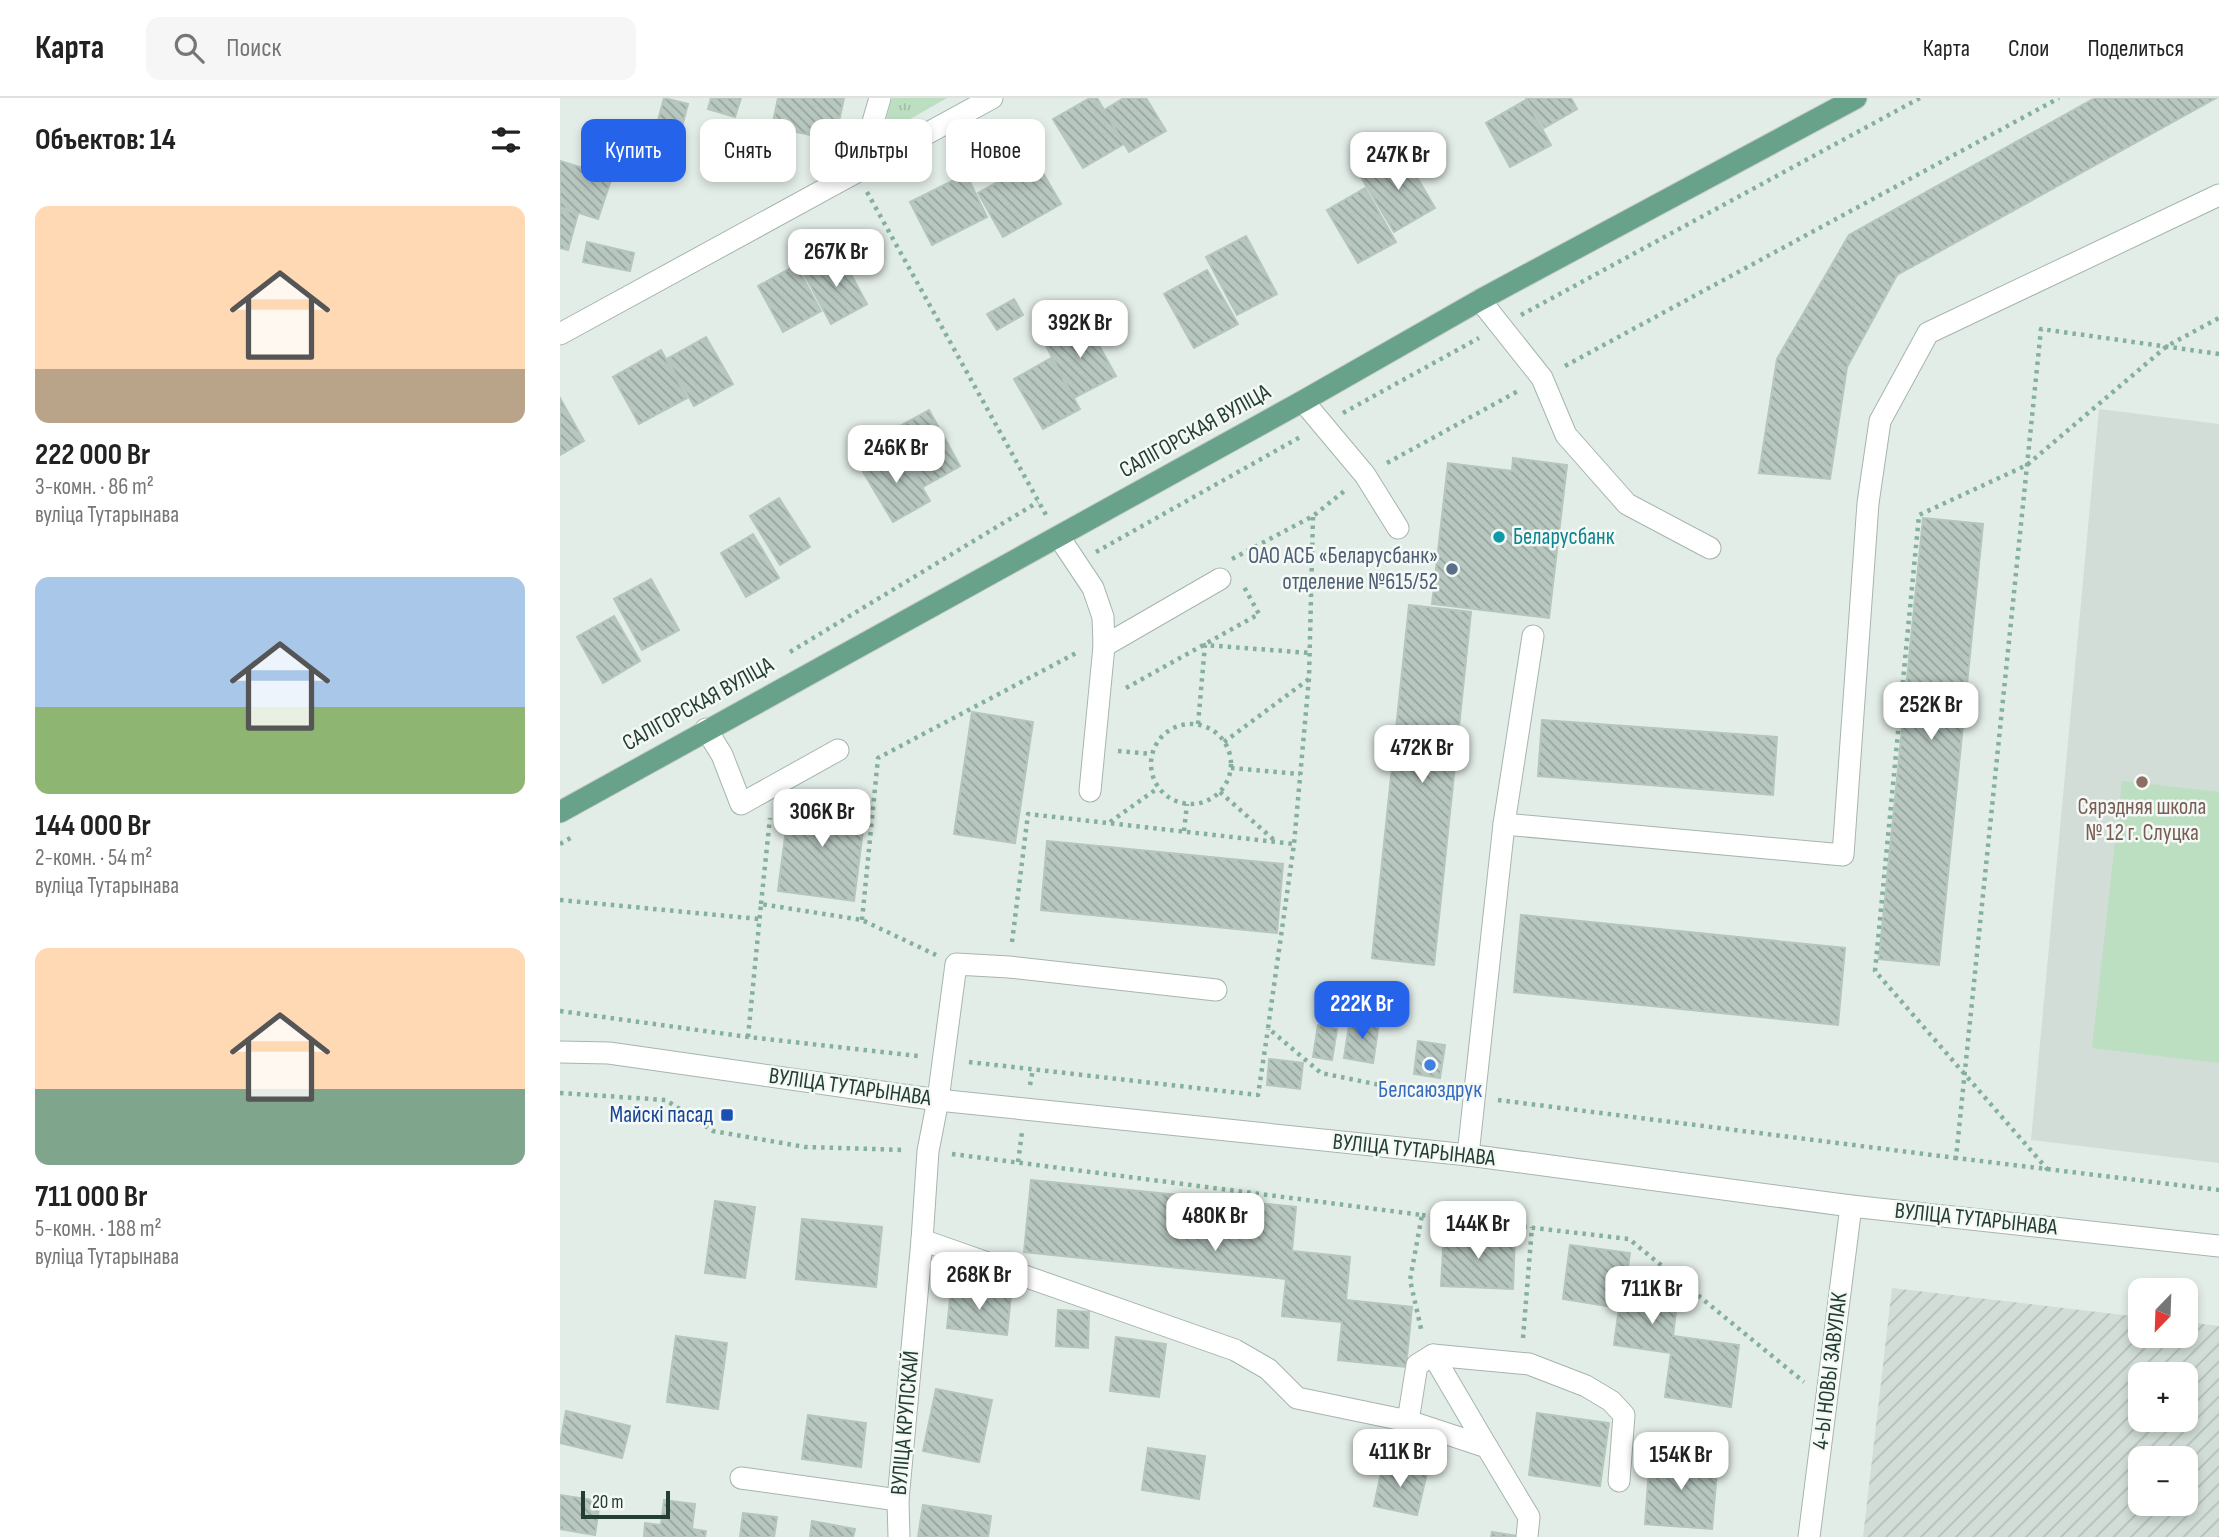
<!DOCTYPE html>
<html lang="ru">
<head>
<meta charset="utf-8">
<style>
	body { margin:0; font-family:"Sofia Sans Condensed",sans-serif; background:#f6f6f6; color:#222; height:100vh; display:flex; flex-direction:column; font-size:26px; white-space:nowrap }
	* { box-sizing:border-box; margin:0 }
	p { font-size:23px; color:#767676 }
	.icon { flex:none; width:38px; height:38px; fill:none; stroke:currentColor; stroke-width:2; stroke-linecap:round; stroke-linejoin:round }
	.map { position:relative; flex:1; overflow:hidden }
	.side { display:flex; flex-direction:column; background:#fff; width:560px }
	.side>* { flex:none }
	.top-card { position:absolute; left:21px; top:21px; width:665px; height:63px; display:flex; gap:14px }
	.needle { width:46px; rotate:203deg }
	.tools { position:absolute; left:1568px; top:1180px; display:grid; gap:14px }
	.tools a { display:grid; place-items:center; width:70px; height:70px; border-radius:14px; background:#fff; box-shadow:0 4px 10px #0003; font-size:35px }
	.scale { position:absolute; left:21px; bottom:18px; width:89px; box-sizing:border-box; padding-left:7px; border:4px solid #233e33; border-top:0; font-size:19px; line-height:24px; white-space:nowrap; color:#233e33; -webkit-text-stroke:5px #f4f9f6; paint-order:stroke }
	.price { position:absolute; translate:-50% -60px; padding:0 16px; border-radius:14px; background:#fff; color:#222; font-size:23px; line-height:46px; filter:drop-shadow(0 2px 4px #0008) }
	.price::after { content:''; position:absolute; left:50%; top:42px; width:21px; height:16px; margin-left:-10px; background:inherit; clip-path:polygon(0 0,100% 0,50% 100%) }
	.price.on { background:#2563eb; color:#fff }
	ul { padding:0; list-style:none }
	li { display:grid; align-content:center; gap:14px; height:371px; padding:0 35px }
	li span { display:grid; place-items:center; height:217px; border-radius:14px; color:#555 }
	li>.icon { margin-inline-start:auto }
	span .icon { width:126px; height:126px; fill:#fffc; stroke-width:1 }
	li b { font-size:30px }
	h2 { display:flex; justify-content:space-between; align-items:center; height:84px; padding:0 35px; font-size:30px }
	.pill { padding:0 24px; border-radius:14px; background:#fff; box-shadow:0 4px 10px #0003; font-size:24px; line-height:63px }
	.pill.on { background:#2563eb; color:#fff }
	header { display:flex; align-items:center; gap:42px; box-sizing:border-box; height:98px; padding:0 35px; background:#fff; border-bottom:2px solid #e0e0e0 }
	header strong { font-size:33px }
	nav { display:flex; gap:38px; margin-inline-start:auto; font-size:24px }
	.search { width:490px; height:63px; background:#f6f6f6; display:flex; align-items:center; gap:18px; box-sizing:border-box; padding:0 24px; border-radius:14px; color:#767676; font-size:26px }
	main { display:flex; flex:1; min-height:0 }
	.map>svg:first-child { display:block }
	.built { fill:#d1ddd6 }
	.industrial { fill:url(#industrial-furrows); fill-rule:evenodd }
	.grass { fill:url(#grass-tufts) }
	.pitch { fill:#bcdec1 }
	.building { fill:url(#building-back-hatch); stroke:#b5c6bd; stroke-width:2 }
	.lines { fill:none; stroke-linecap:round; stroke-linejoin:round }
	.minor-casing { stroke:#a6b5ad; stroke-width:23 }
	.major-casing { stroke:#c1c9c6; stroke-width:23 }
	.path { stroke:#84b09c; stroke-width:4.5; stroke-dasharray:3.5 5; stroke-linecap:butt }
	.minor { stroke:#fff; stroke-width:21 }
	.major { stroke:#68a28b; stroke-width:21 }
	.culture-dot { fill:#0f9aa8; stroke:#f4f9f6; stroke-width:2.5 }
	.service-dot { fill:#5c6f8a; stroke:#f4f9f6; stroke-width:2.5 }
	.education-dot { fill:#8d6e63; stroke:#f4f9f6; stroke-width:2.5 }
	.shop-dot { fill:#3f7fe0; stroke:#f4f9f6; stroke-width:2.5 }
	.transit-dot { fill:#1a4fb4; stroke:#f4f9f6; stroke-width:2.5 }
	.labels { text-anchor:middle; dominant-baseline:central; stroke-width:5; stroke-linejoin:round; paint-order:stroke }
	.street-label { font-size:23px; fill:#233e33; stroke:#f4f9f6 }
	.culture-label { font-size:23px; fill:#0d838f; stroke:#f4f9f6; text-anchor:start }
	.service-label { font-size:23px; fill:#4e5e75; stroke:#f4f9f6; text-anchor:end }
	.education-label { font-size:23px; fill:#785e54; stroke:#f4f9f6 }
	.shop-label { font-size:23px; fill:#366cbe; stroke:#f4f9f6 }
	.transit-label { font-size:23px; fill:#164399; stroke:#f4f9f6; text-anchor:end }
</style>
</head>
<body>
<header>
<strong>Карта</strong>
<div class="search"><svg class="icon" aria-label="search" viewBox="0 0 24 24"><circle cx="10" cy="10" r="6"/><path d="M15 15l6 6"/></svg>Поиск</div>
<nav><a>Карта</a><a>Слои</a><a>Поделиться</a></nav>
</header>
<main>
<section class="side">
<h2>Объектов: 14<svg class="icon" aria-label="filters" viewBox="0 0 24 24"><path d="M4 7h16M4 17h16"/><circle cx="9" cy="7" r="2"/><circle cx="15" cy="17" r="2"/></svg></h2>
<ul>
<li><span style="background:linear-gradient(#ffd9b3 75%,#b9a48a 0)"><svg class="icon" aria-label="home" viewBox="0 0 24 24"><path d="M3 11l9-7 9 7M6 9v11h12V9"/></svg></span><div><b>222 000 Br</b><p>3-комн. · 86 m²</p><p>вуліца Тутарынава</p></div></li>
<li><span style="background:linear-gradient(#a9c7e8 60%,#8fb573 0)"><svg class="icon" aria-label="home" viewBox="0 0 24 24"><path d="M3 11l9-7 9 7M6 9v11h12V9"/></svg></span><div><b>144 000 Br</b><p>2-комн. · 54 m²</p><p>вуліца Тутарынава</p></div></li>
<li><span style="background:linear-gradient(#ffd9b3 65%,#7fa58c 0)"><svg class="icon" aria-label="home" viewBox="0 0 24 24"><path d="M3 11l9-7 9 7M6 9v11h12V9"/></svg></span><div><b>711 000 Br</b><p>5-комн. · 188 m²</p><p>вуліца Тутарынава</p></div></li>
</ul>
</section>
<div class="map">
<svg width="1659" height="1439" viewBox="0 0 1659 1439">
	<defs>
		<pattern id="industrial-furrows" width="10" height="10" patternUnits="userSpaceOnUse" patternTransform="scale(1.75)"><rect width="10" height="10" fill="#d1ddd6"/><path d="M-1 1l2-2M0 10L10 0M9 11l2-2" fill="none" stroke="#b3bfb8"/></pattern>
		<pattern id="grass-tufts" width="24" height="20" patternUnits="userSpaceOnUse" patternTransform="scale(1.75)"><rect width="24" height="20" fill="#bcdec1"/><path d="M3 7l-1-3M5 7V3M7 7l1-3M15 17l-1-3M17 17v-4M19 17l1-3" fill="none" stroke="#a1c0a6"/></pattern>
		<pattern id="building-back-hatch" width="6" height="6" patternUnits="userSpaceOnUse" patternTransform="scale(1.75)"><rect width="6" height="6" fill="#b8c8c0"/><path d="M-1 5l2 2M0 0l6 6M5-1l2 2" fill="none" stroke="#95a49d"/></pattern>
	</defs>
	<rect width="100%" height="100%" fill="#e3ede7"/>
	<polygon class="built" points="1539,311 1659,326 1659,1065 1471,1042"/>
	<path class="industrial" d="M1332,1190l248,29v18h46v-13l33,4v211h-356zM1580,1276h46v45h-46zM1580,1360h46v45h-46z"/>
	<polygon class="grass" points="332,0 387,0 322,37"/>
	<polygon class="pitch" points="1562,683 1659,694 1659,965 1532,950"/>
	<g class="building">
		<polygon points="104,0 128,6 120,36 96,30"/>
		<polygon points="151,0 181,0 175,19 148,11"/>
		<polygon points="218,0 284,0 275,42 212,29"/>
		<polygon points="530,0 537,0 564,46 523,70 493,21"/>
		<polygon points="564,0 586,0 606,33 569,54 544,12"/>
		<polygon points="966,0 1011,0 1017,11 984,30"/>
		<polygon points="1535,0 1656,0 1337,177 1287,269 1270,381 1199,375 1217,261 1289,137"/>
		<polygon points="966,2 991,47 950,69 926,25"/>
		<polygon points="94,44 114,50 104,82 84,75"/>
		<polygon points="842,54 875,110 834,134 801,79"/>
		<polygon points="0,63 52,79 38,121 0,109"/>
		<polygon points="476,63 501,106 443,139 418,95"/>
		<polygon points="406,76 427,119 372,147 350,104"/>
		<polygon points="805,90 836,144 798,165 767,112"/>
		<polygon points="0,111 18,116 8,152 0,150"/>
		<polygon points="686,138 717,196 677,217 646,159"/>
		<polygon points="27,144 74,155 70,173 23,164"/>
		<polygon points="280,156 307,206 271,226 244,176"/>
		<polygon points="236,167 261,213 223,234 198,188"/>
		<polygon points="647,172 678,226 634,250 604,196"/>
		<polygon points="454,201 463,217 437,232 427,216"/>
		<polygon points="526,224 556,278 514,300 485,246"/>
		<polygon points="146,239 173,286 134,308 107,261"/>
		<polygon points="101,252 127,300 79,326 53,279"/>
		<polygon points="491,260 520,311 483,331 454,281"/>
		<polygon points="0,300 24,343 0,357"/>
		<polygon points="369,312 400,368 363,389 331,333"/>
		<polygon points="339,350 370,403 333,424 302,372"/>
		<polygon points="953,360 1007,367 989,520 872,506 888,365 952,373"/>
		<polygon points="219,400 250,449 220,467 190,418"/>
		<polygon points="1363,420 1423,426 1379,867 1319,861"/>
		<polygon points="193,436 219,480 186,499 161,455"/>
		<polygon points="91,481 119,532 82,552 54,501"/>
		<polygon points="849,507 911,514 874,867 812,860"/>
		<polygon points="54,518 80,563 43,585 17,539"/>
		<polygon points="412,614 473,624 455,745 394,736"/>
		<polygon points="982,622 1217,639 1213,697 978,678"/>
		<polygon points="230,700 306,709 294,803 218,793"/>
		<polygon points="487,743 723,766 717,835 481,812"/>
		<polygon points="961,817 1285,850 1278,927 954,894"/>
		<polygon points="790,921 819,925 813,965 784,960"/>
		<polygon points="758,927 777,931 772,962 753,959"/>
		<polygon points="858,943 885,947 880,980 854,976"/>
		<polygon points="709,961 743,965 740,991 707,987"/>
		<polygon points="471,1082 736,1109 732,1153 790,1159 786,1202 852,1209 846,1269 778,1262 782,1224 722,1218 726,1181 464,1154"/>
		<polygon points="155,1103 195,1109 185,1180 145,1175"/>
		<polygon points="242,1121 322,1129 316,1189 236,1181"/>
		<polygon points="884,1134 955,1137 953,1191 881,1188"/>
		<polygon points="1010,1147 1070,1155 1065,1189 1118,1196 1113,1238 1179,1247 1171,1309 1105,1299 1111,1255 1054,1247 1059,1210 1003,1201"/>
		<polygon points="391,1191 451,1197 447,1237 387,1230"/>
		<polygon points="498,1212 529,1214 528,1250 496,1248"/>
		<polygon points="116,1238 167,1245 158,1311 107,1304"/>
		<polygon points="556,1239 606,1246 599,1299 550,1293"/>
		<polygon points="376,1291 432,1302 419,1364 363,1353"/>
		<polygon points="6,1313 70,1328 62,1360 0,1345"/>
		<polygon points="977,1315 1049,1325 1040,1388 969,1377"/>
		<polygon points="248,1317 306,1325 301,1369 242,1361"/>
		<polygon points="588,1350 645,1358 639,1401 582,1392"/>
		<polygon points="1090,1356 1158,1362 1152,1431 1085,1426"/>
		<polygon points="823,1365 867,1375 857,1417 814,1408"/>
		<polygon points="0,1397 40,1403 35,1437 0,1431"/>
		<polygon points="104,1402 135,1406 132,1431 146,1433 145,1439 84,1439 85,1425 101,1427"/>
		<polygon points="363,1407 431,1418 428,1439 358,1439"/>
		<polygon points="183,1415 217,1419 214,1439 180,1439"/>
		<polygon points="252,1423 295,1431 293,1439 250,1439"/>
		<polygon points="932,1434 958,1438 958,1439 931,1439"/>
	</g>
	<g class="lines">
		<g class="minor-casing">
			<g id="minor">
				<polyline points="299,72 320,0"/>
				<polyline points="920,202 982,280 1006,337 1067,406 1150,450"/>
				<polyline points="0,236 432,0"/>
				<polyline points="743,303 805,377 838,430"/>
				<polyline points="499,439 533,490 543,519 544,548 530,693"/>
				<polyline points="544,548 660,481"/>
				<polyline points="146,631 162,657 181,706 278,652"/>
				<polyline points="944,726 1283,757 1308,405 1320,323 1368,235 1659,97"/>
				<polyline points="0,954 49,955 378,1002 908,1057 1291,1108 1659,1148"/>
				<polyline points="908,1057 944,726 973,538"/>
				<polyline points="362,1142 675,1252 708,1271 737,1300 848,1323 857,1267 873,1257 969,1266 1026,1288 1051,1303 1064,1317 1059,1383"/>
				<polyline points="873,1257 927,1349"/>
				<polyline points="848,1323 927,1349 969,1419 967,1439"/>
				<polyline points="181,1380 338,1402"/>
				<polyline points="339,1439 338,1402 362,1142 368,1053 378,1002 396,866 449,869 656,892"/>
				<polyline points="1249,1439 1291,1108"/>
			</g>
		</g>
		<g class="major-casing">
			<polyline id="major" points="0,714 743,303 920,202 1296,0"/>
		</g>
		<g class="path">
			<polyline points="307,94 486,417"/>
			<polyline points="961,217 1360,0"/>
			<polyline points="1659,256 1481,231 1396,1060 1659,1092"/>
			<polyline points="1005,268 1499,0"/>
			<polyline points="783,315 919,240"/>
			<polyline points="827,365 960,292"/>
			<polyline points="753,419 749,580 734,746 708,930 761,975 869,997 891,998"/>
			<polyline points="536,454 742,338"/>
			<polyline points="672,461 753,418 787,391"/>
			<polyline points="230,554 478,404"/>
			<polyline points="566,590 699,516 684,489"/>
			<circle cx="631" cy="666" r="40"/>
			<polyline points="638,626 645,547 750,555"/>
			<polyline points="664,644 749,581"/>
			<polyline points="558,653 592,656"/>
			<polyline points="671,670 740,676"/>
			<polyline points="660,694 714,742"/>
			<polyline points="248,697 314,706"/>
			<polyline points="550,724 598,690"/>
			<polyline points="624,733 627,706"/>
			<polyline points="0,746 14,738"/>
			<polyline points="0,802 199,821"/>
			<polyline points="201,806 210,720"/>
			<polyline points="302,822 318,660 518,554"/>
			<polyline points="452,844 468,716 734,746"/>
			<polyline points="0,913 188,939 358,958"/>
			<polyline points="188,939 201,806 302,822 376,857"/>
			<polyline points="409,964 698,997 708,931"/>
			<polyline points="470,987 473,971"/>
			<polyline points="0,995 106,1002 153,1033 245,1049 345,1052"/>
			<polyline points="938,1002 1396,1060"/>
			<polyline points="392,1056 862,1117 850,1182 862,1235"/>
			<polyline points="458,1064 462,1034"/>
			<polyline points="1488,1072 1315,873 1359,417 1467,367 1607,248 1659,220"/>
			<polyline points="862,1117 1069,1141 1244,1284"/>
			<polyline points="963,1240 972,1129"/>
		</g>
		<use href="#minor" class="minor"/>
		<use href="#major" class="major"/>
	</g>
	<circle class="culture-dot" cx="939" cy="439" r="7"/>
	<circle class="service-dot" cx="892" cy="471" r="7"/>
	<circle class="education-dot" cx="1582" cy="684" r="7"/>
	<circle class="shop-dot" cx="870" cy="967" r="7"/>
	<rect class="transit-dot" x="160" y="1010" width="14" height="14" rx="3.5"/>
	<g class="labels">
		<g class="street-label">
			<text transform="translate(635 333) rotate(-29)">САЛІГОРСКАЯ ВУЛІЦА</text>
			<text transform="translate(138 606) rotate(-29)">САЛІГОРСКАЯ ВУЛІЦА</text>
			<text transform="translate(290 989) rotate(8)">ВУЛІЦА ТУТАРЫНАВА</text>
			<text transform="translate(854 1052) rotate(6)">ВУЛІЦА ТУТАРЫНАВА</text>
			<text transform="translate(1416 1121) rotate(6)">ВУЛІЦА ТУТАРЫНАВА</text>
			<text transform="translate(1270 1273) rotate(-83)">4-Ы НОВЫ ЗАВУЛАК</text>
			<text transform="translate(345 1325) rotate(-85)">ВУЛІЦА КРУПСКАЙ</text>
		</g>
		<g class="culture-label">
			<text x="953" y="439">Беларусбанк</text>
		</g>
		<g class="service-label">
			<text x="878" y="458">ОАО АСБ «Беларусбанк»<tspan x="878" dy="26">отделение №615/52</tspan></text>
		</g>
		<g class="education-label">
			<text x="1582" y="709">Сярэдняя школа<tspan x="1582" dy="26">№ 12 г. Слуцка</tspan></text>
		</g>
		<g class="shop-label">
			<text x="870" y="992">Белсаюздрук</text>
		</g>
		<g class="transit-label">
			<text x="153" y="1017">Майскі пасад</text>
		</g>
	</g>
</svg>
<div class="tools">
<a><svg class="needle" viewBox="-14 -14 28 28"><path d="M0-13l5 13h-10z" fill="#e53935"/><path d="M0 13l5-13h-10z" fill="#767676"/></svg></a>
<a>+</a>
<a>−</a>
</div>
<div class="scale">20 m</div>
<b class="price" style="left:838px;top:94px">247K Br</b>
<b class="price" style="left:276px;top:191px">267K Br</b>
<b class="price" style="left:520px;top:262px">392K Br</b>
<b class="price" style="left:336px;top:387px">246K Br</b>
<b class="price" style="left:1371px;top:644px">252K Br</b>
<b class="price" style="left:862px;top:687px">472K Br</b>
<b class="price" style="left:262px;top:751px">306K Br</b>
<b class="price on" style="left:802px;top:943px">222K Br</b>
<b class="price" style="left:655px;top:1155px">480K Br</b>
<b class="price" style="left:918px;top:1163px">144K Br</b>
<b class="price" style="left:419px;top:1214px">268K Br</b>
<b class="price" style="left:1092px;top:1228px">711K Br</b>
<b class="price" style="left:840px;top:1391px">411K Br</b>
<b class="price" style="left:1121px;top:1394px">154K Br</b>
<div class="top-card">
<a class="pill on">Купить</a>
<a class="pill">Снять</a>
<a class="pill">Фильтры</a>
<a class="pill">Новое</a>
</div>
</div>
</main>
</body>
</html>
